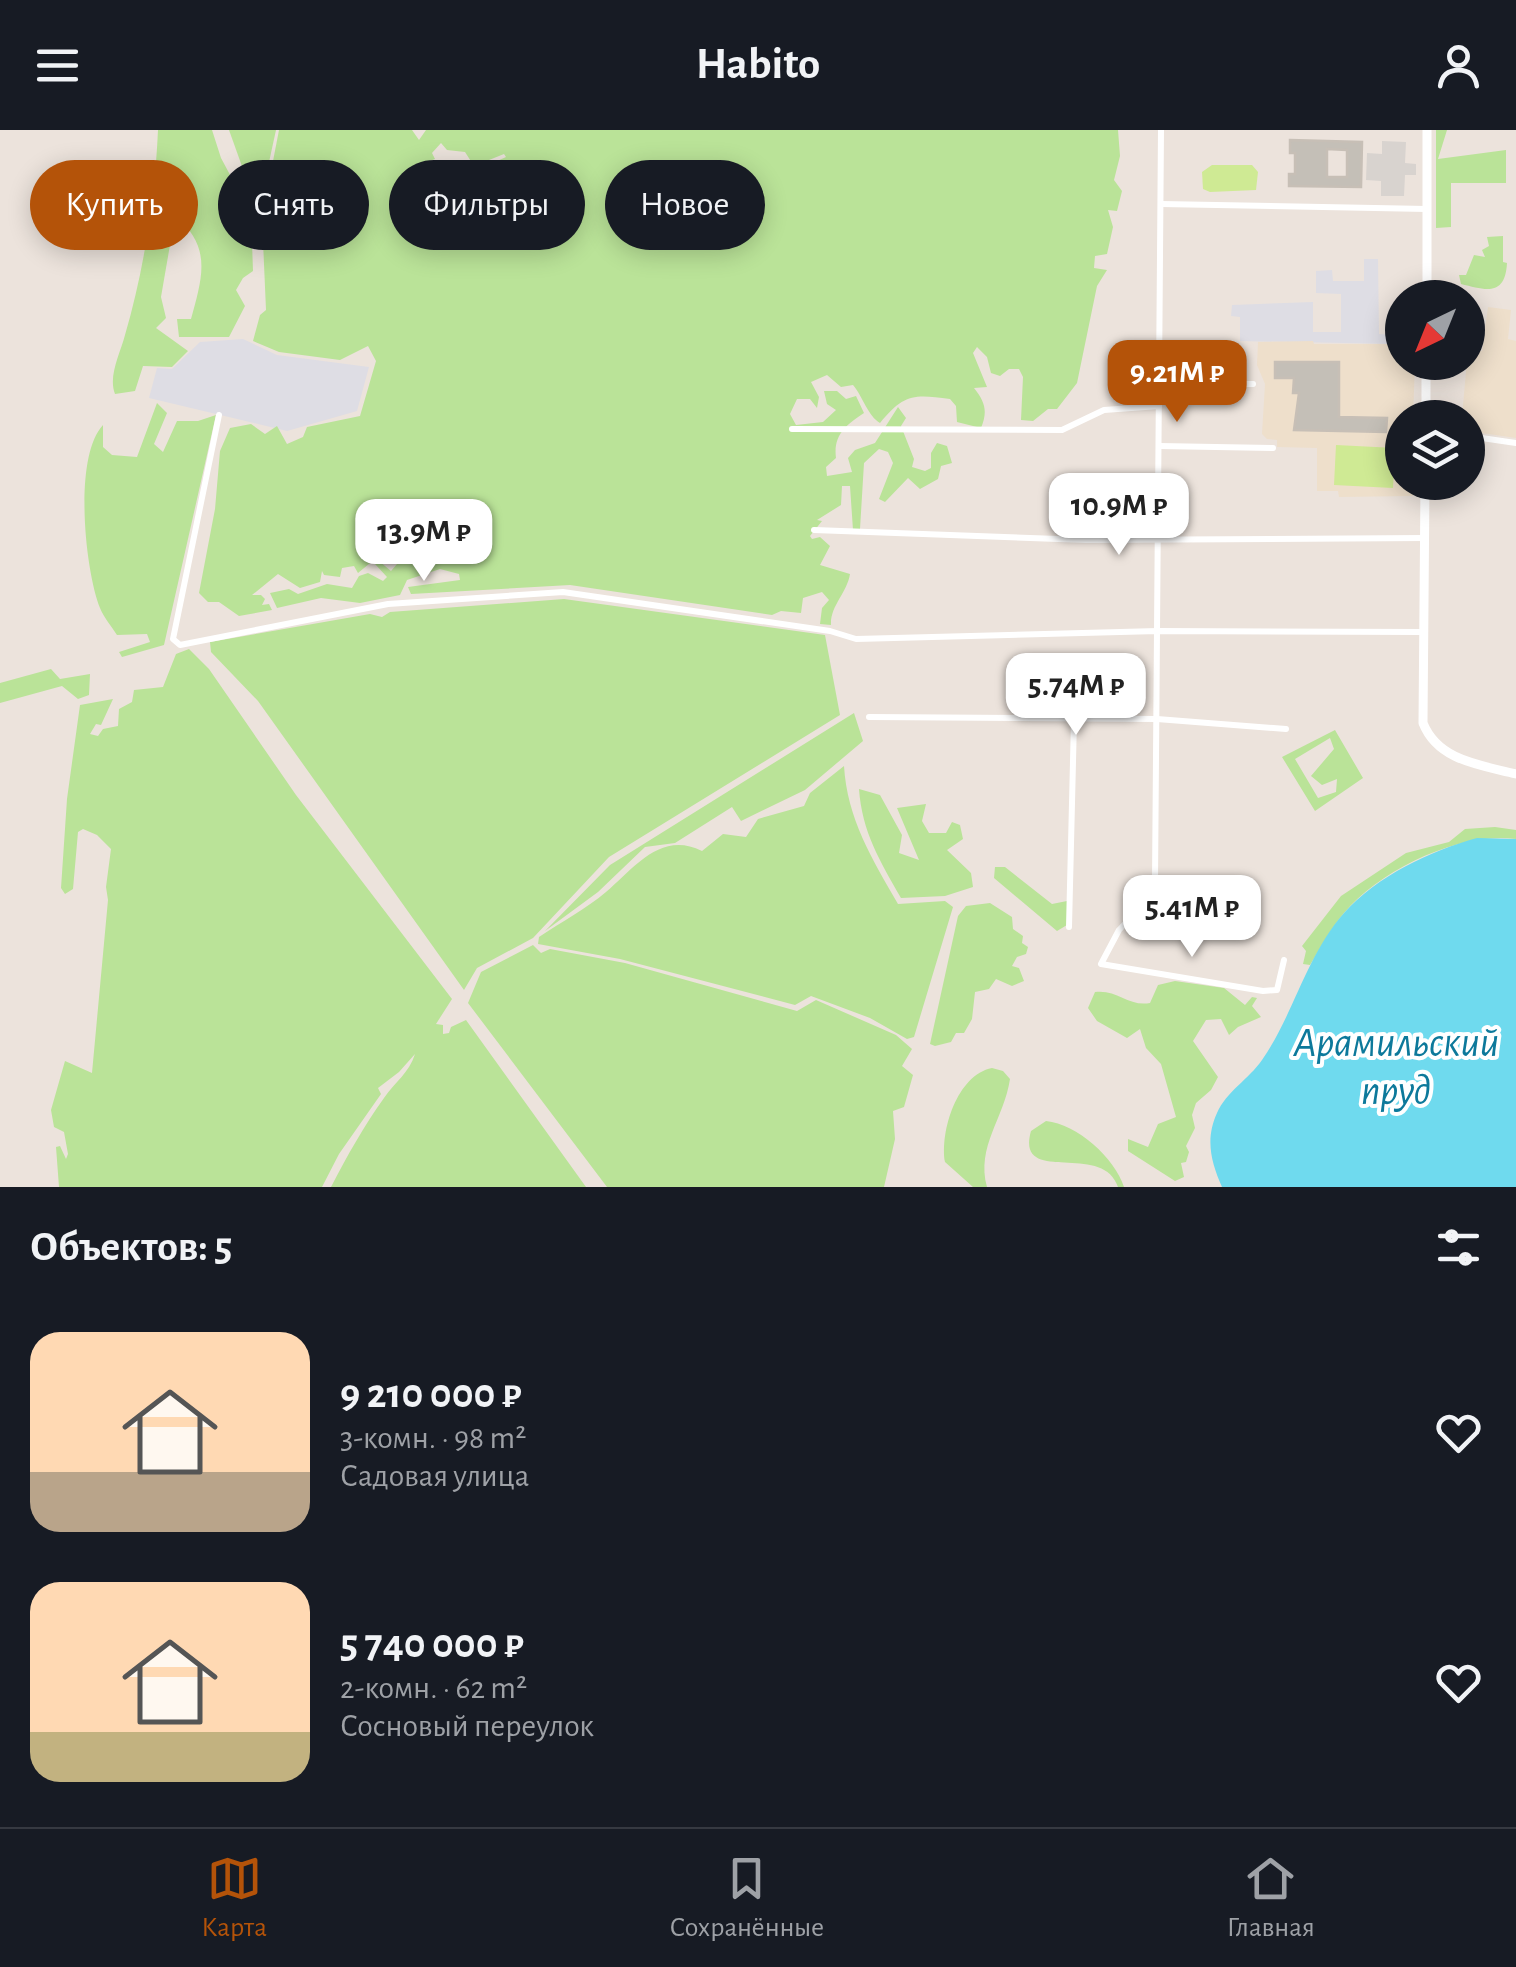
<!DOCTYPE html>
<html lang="ru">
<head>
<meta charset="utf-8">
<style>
	body { margin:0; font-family:"Alegreya Sans",sans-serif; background:#20242c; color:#f1f3f6; height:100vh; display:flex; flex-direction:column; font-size:38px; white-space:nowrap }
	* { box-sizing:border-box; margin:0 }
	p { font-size:32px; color:#9ea1a6 }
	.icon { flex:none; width:55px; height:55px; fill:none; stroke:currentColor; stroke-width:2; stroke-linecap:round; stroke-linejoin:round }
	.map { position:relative; height:1057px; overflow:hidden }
	.sheet { display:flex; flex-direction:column; background:#171b24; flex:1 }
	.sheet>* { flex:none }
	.hud { position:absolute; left:30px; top:30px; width:1000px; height:90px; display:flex; gap:20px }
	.needle { width:65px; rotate:223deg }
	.tools { position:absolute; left:1385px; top:150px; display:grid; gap:20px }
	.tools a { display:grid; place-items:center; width:100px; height:100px; border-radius:50%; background:#171b24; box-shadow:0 5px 25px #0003; font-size:50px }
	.price { position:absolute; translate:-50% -85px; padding:0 22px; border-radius:20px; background:#fff; color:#222; font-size:32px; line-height:65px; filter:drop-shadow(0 2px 5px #0008) }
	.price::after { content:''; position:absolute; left:50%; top:60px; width:30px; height:22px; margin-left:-15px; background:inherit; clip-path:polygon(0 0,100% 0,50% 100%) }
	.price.on { background:#b45309; color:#fff }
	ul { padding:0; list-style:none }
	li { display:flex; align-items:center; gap:30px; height:250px; padding:0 30px }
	li span { display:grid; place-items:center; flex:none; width:280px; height:200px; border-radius:30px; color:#555 }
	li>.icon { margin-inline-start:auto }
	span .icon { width:120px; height:120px; fill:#fffc; stroke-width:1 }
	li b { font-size:42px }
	h2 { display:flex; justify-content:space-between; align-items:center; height:120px; padding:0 30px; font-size:42px }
	.chip { padding:0 35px; border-radius:45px; background:#171b24; box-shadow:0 5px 25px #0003; font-size:35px; line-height:90px }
	.chip.on { background:#b45309; color:#fff }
	header { display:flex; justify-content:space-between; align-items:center; height:130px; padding:0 30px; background:#171b24; font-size:45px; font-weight:700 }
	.menu { display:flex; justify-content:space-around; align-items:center; height:140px; border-top:2px solid #363941; background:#171b24; font-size:28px; color:#9ea1a6 }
	.menu a { display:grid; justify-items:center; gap:5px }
	.menu .on { color:#b45309 }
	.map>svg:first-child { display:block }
	.industrial { fill:#dedde4 }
	.education { fill:#eedfcb }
	.green { fill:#bae398; fill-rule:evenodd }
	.pitch { fill:#cfea94 }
	.plaza { fill:#d8d3cf }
	.water { fill:#6fdaee }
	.building { fill:#c4bfb7; stroke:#c7bfb6; stroke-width:2.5; fill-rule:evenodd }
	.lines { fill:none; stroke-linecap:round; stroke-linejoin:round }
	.minor { stroke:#fff; stroke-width:6 }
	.secondary { stroke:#fff; stroke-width:9 }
	.labels { text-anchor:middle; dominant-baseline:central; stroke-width:8; stroke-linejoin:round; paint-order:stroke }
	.water-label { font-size:42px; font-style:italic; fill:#0d799b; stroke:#fff }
</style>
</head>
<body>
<header><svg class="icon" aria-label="menu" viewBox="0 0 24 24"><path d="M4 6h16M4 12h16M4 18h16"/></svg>Habito<svg class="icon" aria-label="person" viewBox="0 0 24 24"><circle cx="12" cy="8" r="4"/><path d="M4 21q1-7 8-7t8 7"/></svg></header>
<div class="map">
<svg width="1516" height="1057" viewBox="0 0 1516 1057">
	<rect width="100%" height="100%" fill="#ece3dc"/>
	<g class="industrial">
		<polygon points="1364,129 1378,129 1379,204 1393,205 1393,214 1240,211 1240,187 1231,186 1232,175 1313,172 1313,202 1341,202 1341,164 1316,163 1316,141 1332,140 1333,151 1364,151"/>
		<polygon points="243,209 277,225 369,237 357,281 287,301 149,268 157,238 172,239 200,212"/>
	</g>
	<g class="education">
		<polygon points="1488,177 1511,180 1508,209 1516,211 1516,308 1468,301 1468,288 1462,287 1468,219 1482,221"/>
		<polygon points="1313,211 1314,214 1402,214 1402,232 1415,233 1413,287 1402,288 1402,352 1413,353 1413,366 1339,367 1338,361 1317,361 1317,318 1277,317 1277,310 1267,309 1262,304 1265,254 1257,235 1258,212"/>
	</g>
	<g class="green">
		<path d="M158,0h54l9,28 30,56 2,57 -10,7 -7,12 9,16 -16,31h-50l-2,-18h14c11,-41 22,-72 -16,-103l-14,81 5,21 -10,10 32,23 -16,16 -29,-1 -8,25 -20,3c-7,-18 5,-40 10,-59 19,-65 30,-137 33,-205z"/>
		<polygon points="229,0 276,0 261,69 253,67"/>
		<path d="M279,0h133l7,10 7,-10h692l2,26 -6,24 8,11 -5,20 -9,-1 5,17 -6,27 -12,2 -1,12 13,2 -10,16 -20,97 -20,26h-9l-15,12 -12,-1 2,-43 -4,-8h-10l-9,7 -9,-3 -4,-16 -10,-10 -4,6 14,34 -13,1c11,14 14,23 7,40l-24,-6 -1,-16 -6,-7c-37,-5 -46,-5 -70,24 -12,-7 -17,-26 -27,-38l-12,2 -14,-12 -16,7 8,15 -2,11 -7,-9h-13l-7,15 6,11 27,-3 13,-12 -9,-6 -3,-13h13l9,8 10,-3 8,17c-18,12 -31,22 -28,45l-10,9 1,9 25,-4 -4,-14 7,-8 20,-7 23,-36 8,11 -5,8 13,33 -2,8 13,4 6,-3v-15l6,-10 10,3 5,17 -11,3 -3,13 -18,10 -12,-11 -23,24 -6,-3 14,-36 -5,-11 -9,-3 -15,14 -4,66 -7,1 -3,-44h-8l-1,19 -24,15 5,1 -12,15 2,3 8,-2 10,9 -10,19 30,9c-3,19 -20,32 -19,51l-11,-1 2,-16 7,-8 -7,-8 -19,6 -2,15 -20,-2 -9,4 -202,-30 -159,9 -3,-7 52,-7 -1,-6 -19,-5 -33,11 -7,15 -40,8 -39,-5 -44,10 -7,-15 19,-4 9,5 29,-10 25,4 7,-12 9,-3 15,8 4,-4 -12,-13 4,-3 12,10 6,-7 -10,-15 -29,24 -4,-7 -12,2 -2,9 -16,-2 -2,-4 -2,11 -20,6 -22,-14 -26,21h9l4,4 -3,6 7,-1 3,6 -33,6 -20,-14h-11l-9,-9 16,-84 5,-58 10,-23 21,-4 14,10 12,-8 10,18 16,-7 4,-10 53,-11 16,-55 -8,-15 -28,14 -61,-8 -26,-11 7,-26 6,-5 -4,-92zM441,13l6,7 18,2 9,14 30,-12 2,3 -11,5v7l-18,19 -8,-8 -2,6 -11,3 1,-8 -9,-3 2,-6 -11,5 -2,10 -17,-5 4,-19 11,-4 -3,-6z"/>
		<polygon points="1436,0 1447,0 1438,29 1506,20 1506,53 1451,53 1451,97 1436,98"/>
		<path d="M1503,106v26l4,1c-2,34 -21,27 -46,21l-2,-9h7l8,-20 11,2 -3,-7 7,-4 -2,-9z"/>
		<path d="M157,273l10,10 -13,31 9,8 14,-31h21l18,-6 -52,230 -42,12 -3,-5 31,-10 -3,-8 -30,1c-5,-8 -13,-17 -17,-27 -15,-38 -27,-151 3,-183v22l9,8 25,2z"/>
		<polygon points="564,469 825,505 840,585 609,727 533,808 477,838 464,860 258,571 211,522 210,512 370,484 382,487 390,482"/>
		<path d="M189,519l20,20 87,126 156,204 -16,25 7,1v9l6,-1 2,-6 15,-7 120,167h-255c16,-31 33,-61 53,-89 11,-16 25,-25 31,-44l-16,18 -21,16 3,6 -42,60 -17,33h-263l-3,-40 4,-1 6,13 2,-5 -4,-22 -10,-5 -3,-17 14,-49 27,12 16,-173 -2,-13 5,-38 -14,-14 -14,-6 -5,3 -5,57 -8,5 -4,-6 6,-89 13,-94 33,-6 -12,26 -5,-1 -6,10 8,2 5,-7 15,-3 1,-17 13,-7 2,-12 29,-3 13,-33z"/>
		<polygon points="51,539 60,549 90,544 89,565 78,569 62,556 0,573 0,553"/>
		<polygon points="854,583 863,611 805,660 741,691 732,677 675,713 645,717 598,762 545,801 610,735"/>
		<path d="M1335,600l28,48 -48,33 -33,-54zM1330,608l4,11 -23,27 11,9 15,-6 -1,13 -18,6 -23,-39z"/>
		<path d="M844,636c3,52 28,93 54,138l47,-3 8,6 -39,130 -7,2 -37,-21 -59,-22 -16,9 -175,-46 -82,-15 1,-7c22,-15 47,-28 67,-45 28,-24 55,-62 96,-41l21,-17 23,3 12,-18 46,-13 6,-13z"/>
		<path d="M859,659l21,6 22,40 -3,18 20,7 -22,-52 29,-4 -4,17 7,12h17l6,-11 8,3 3,14 -16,11 24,23 2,14 -28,9 -44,2c-21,-37 -39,-66 -42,-109z"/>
		<path d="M1495,697l21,3v9c-56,-8 -136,31 -172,74 -13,15 -23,34 -34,52l-7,-1 3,-13 -4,-5 39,-50 65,-43 43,-11 16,-13z"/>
		<polygon points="995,737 1005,737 1052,774 1067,771 1067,795 1057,801 994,748"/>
		<polygon points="1201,751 1210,752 1228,773 1245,778 1244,783 1227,786 1208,770 1188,789 1174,788 1166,781 1128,796 1156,769 1187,771"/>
		<polygon points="990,773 1012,787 1013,799 1023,806 1022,813 1028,817 1026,824 1017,827 1012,836 1019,838 1024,851 1012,856 996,849 989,859 975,862 972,889 964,903 956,903 951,912 935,916 930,914 958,786 966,776"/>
		<polygon points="533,815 541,823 550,819 625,833 797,881 816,870 896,905 912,919 902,936 913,945 904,977 893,981 895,1009 884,1057 607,1057 468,873 481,842"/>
		<path d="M1175,851l49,7 21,17 7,-8 5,1 -5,8 9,11 -23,10 -9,8 -8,-16 -15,1 -13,21 25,36 -7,13 -15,13 -4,12 3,13 -9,18 3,6 -3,10 -5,1 3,14 -9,4 -47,-30v-12l20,8 10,-23 18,-7 -15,-53 -15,-16 -6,-19 -13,9 -30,-17 -9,-13 7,-16c22,-3 34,15 55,11l8,-18z"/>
		<path d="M992,938l11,3 7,8c-6,40 -34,67 -23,108h-14l-28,-25c-5,-31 12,-87 47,-94z"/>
		<path d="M1046,991c31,3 69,37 78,66h-6c-15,-47 -103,0 -87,-56z"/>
	</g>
	<g class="pitch">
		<polygon points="1212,35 1252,35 1258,42 1256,60 1210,62 1203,59 1202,42"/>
		<polygon points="1336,315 1395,318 1393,358 1334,355"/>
	</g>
	<polygon class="plaza" points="1382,11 1406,12 1405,33 1416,34 1416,45 1405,45 1404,66 1381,66 1381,51 1366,50 1367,23 1382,24"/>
	<path class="water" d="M1477,708l39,1v348h-294c-11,-25 -17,-48 -5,-74 9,-21 32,-34 45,-53 32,-46 44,-104 82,-147 33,-37 86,-62 133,-75z"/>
	<g class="building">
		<path d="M1290,10l72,2 -1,45 -72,-1v-12h6v-21h-5zM1327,19l20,1v27h-20z"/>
		<polygon points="1275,232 1339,232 1339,287 1387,288 1386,302 1294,300 1299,263 1293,263 1294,248 1275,248"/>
	</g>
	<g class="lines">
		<g class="minor">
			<polyline points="1161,0 1155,752 1151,767 1119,800 1101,834 1263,861 1277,860 1284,830"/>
			<polyline points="1161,74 1427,79"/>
			<polyline points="1159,254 1253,254"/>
			<polyline points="219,285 173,509 180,515 388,474 563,462 830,501 856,509 1158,501 1423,502"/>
			<polyline points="792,299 1062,300 1104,280 1159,276"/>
			<polyline points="1468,306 1516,313"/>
			<polyline points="1159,316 1273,318"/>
			<polyline points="814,400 1086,410 1425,408"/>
			<polyline points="869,587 1157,589 1286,599"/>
			<polyline points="1069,797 1074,590"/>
		</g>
		<g class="secondary">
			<polyline points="1427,0 1427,168"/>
			<polyline points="1426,288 1426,232"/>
			<path d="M1425,352l-2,241c15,38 58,42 93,51"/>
		</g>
	</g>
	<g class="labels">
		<g class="water-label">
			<text x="1396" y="913">Арамильский<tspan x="1396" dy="48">пруд</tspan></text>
		</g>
	</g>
</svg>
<div class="tools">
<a><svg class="needle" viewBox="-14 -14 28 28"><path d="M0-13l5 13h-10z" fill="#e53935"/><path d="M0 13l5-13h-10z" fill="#9ea1a6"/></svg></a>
<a><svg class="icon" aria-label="layers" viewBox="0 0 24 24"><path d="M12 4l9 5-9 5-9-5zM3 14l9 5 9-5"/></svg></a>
</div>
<b class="price on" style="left:1177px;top:295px">9.21M ₽</b>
<b class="price" style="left:1119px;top:428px">10.9M ₽</b>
<b class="price" style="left:424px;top:454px">13.9M ₽</b>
<b class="price" style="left:1076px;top:608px">5.74M ₽</b>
<b class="price" style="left:1192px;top:830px">5.41M ₽</b>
<div class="hud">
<a class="chip on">Купить</a>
<a class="chip">Снять</a>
<a class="chip">Фильтры</a>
<a class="chip">Новое</a>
</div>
</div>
<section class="sheet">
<h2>Объектов: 5<svg class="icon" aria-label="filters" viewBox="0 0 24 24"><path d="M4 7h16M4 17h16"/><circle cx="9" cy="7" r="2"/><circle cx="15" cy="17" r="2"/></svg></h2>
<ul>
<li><span style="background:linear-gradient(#ffd9b3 70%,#b9a48a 0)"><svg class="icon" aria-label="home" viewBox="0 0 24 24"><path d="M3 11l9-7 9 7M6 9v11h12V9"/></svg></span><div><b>9 210 000 ₽</b><p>3-комн. · 98 m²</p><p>Садовая улица</p></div><svg class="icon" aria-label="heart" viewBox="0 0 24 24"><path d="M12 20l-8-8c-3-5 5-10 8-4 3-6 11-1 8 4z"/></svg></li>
<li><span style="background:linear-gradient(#ffd9b3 75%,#c2b280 0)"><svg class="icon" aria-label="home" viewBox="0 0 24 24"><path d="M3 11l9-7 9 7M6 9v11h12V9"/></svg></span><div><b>5 740 000 ₽</b><p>2-комн. · 62 m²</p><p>Сосновый переулок</p></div><svg class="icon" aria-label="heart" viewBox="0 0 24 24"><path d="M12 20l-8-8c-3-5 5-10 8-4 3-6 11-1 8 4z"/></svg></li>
</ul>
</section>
<nav class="menu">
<a class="on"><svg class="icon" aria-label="map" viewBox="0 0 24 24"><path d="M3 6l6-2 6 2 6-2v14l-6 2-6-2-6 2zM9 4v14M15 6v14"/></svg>Карта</a>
<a><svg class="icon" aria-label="saved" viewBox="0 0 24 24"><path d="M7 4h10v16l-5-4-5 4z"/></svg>Сохранённые</a>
<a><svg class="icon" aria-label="home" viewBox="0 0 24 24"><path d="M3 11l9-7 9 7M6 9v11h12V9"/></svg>Главная</a>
</nav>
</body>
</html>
